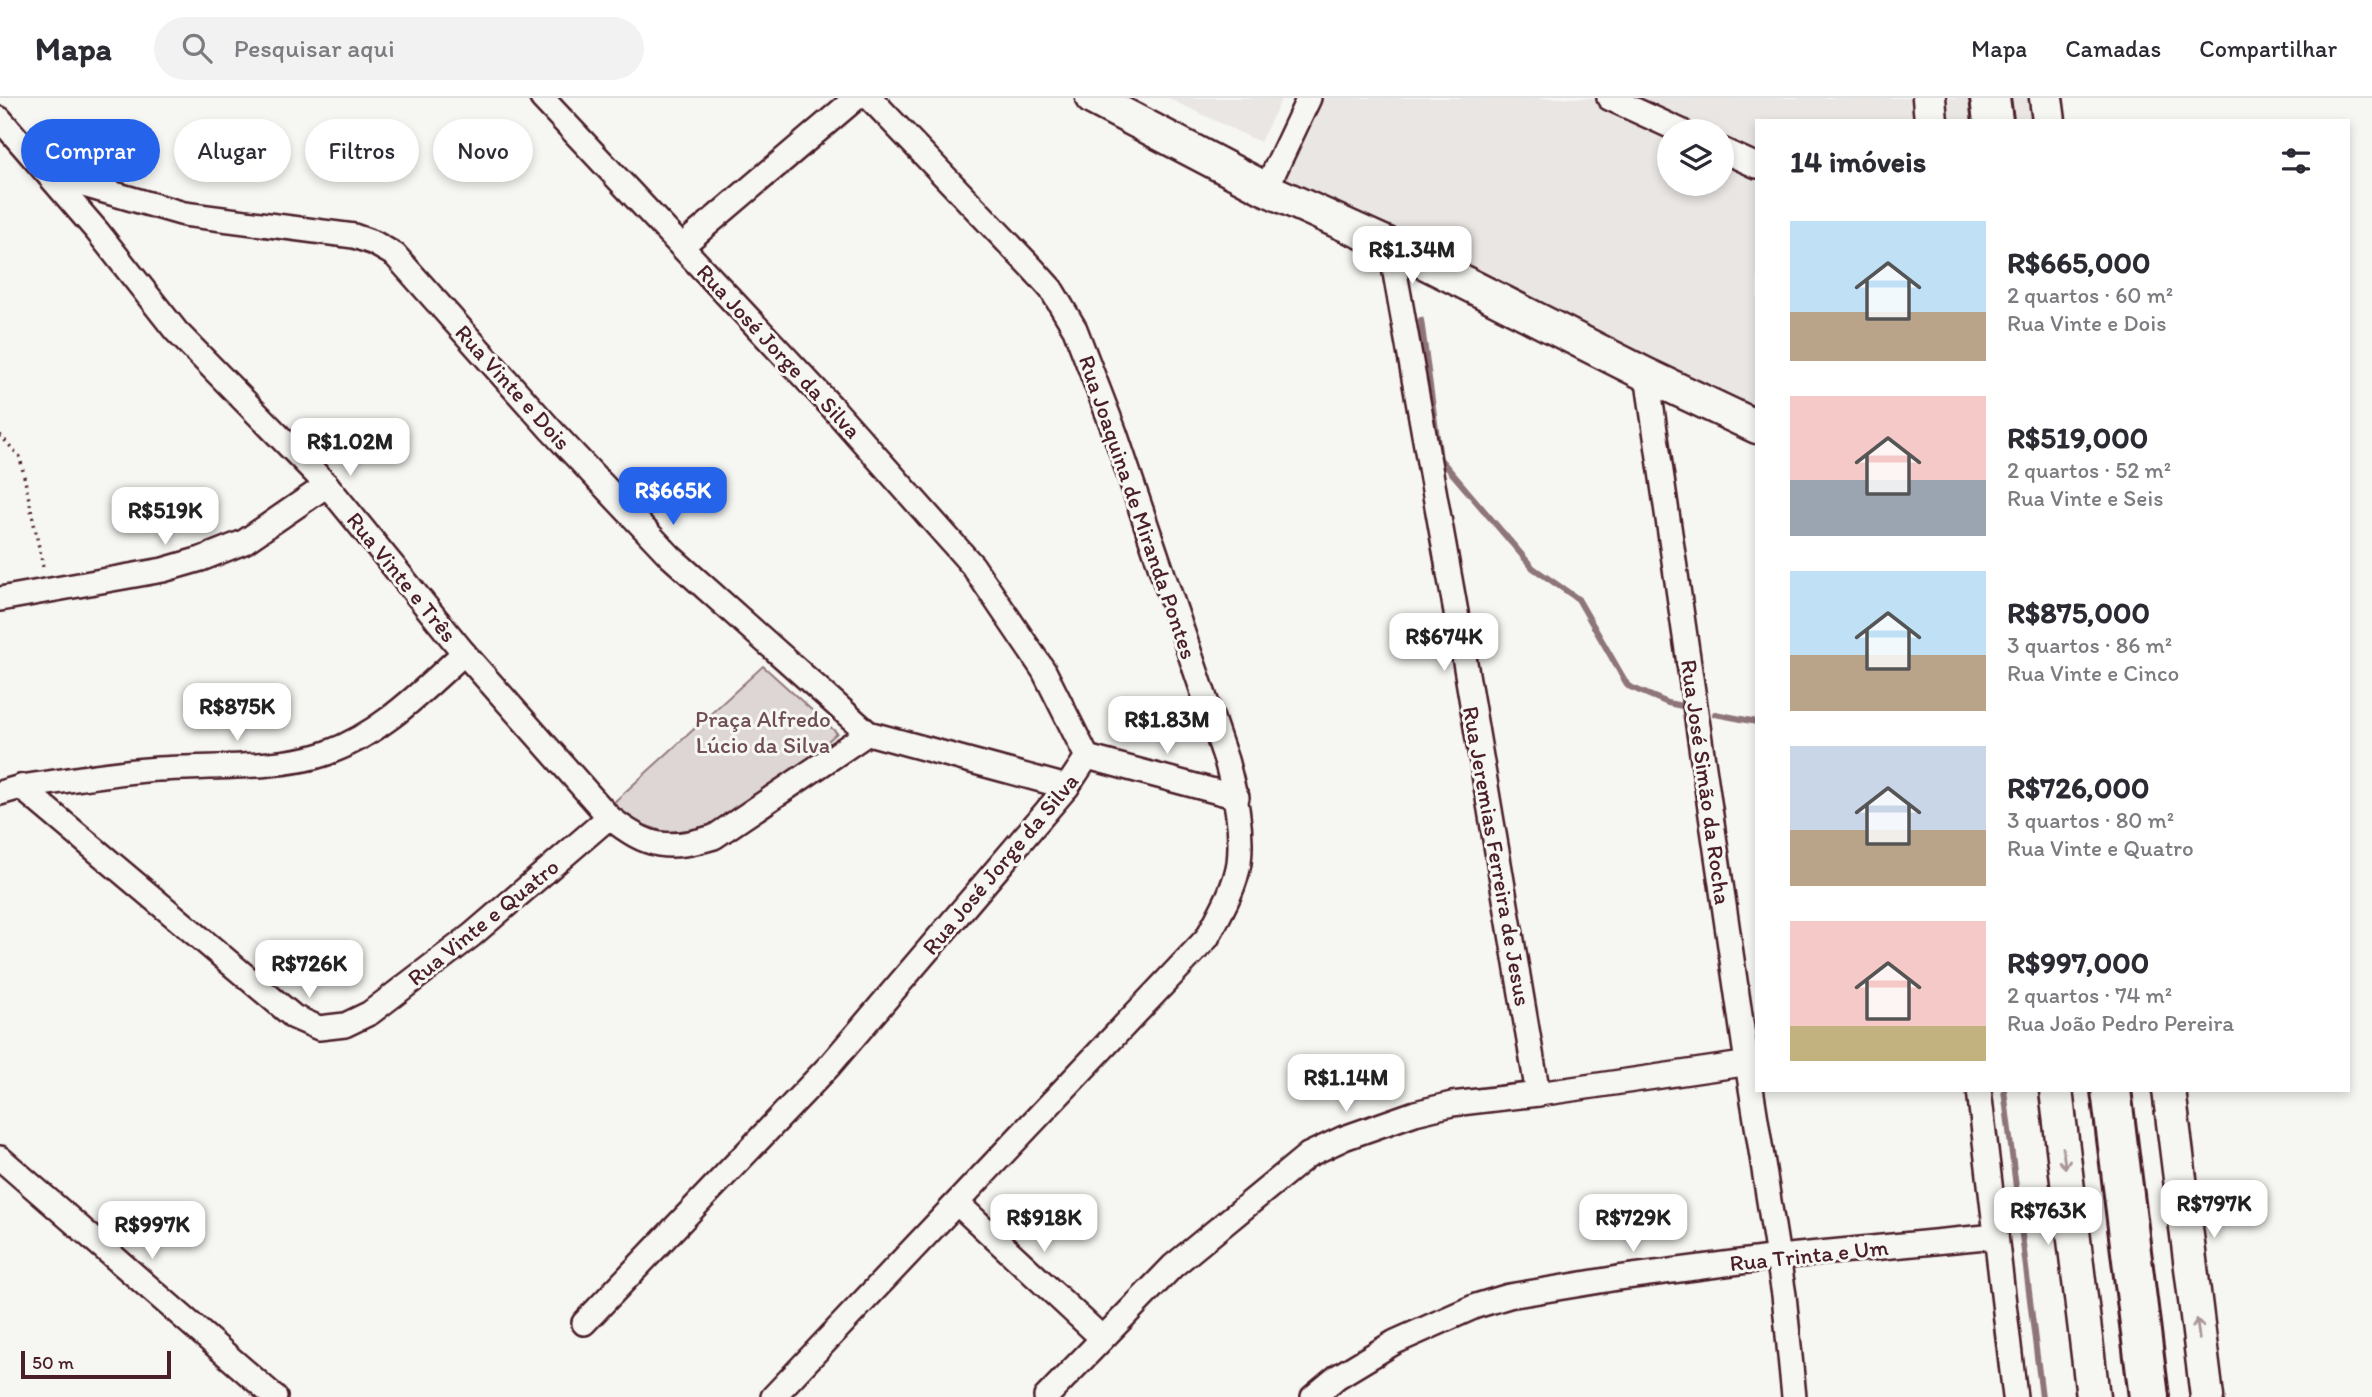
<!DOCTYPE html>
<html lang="pt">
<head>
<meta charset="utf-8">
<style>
	body { margin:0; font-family:Itim,sans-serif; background:#f2f2f3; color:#2b2b33; height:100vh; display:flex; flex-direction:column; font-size:26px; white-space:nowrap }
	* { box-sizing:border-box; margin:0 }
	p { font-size:23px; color:#7c7c81 }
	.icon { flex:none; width:38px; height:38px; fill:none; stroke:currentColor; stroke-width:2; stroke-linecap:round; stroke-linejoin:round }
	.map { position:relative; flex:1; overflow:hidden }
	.sheet { position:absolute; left:1755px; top:21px; width:595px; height:973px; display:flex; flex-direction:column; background:#fff; border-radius:0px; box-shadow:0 4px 10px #0003 }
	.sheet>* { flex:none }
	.guide { position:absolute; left:21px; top:21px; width:665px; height:63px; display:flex; gap:14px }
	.controls { position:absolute; left:1657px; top:21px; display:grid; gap:14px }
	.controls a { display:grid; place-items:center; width:77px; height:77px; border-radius:50%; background:#fff; box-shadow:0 4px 10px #0003; font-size:35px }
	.scale { position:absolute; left:21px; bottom:18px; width:150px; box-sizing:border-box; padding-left:7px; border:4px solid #4a1f2b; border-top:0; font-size:19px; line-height:24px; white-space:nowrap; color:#4a1f2b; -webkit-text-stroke:5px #f6f6f2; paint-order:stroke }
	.price { position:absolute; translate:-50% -60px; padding:0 16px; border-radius:14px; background:#fff; color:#222; font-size:23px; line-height:46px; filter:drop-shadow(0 2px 4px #0008) }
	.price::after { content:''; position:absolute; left:50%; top:42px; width:21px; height:16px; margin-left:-10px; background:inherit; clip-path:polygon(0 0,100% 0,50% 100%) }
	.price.current { background:#2563eb; color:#fff }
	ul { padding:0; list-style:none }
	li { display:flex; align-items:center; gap:21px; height:175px; padding:0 35px }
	li span { display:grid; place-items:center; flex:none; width:196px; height:140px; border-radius:0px; color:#555 }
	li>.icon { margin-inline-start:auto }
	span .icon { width:84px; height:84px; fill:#fffc; stroke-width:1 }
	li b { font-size:30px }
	h2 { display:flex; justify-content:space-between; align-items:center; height:84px; padding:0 35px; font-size:30px }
	.tag { padding:0 24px; border-radius:32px; background:#fff; box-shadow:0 4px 10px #0003; font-size:24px; line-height:63px }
	.tag.current { background:#2563eb; color:#fff }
	header { display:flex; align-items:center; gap:42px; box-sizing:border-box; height:98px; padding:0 35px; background:#fff; border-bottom:2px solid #e1e1e2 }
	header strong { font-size:33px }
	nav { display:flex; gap:38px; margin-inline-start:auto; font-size:24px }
	.search { width:490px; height:63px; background:#f2f2f3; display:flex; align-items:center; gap:18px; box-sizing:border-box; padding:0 24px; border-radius:38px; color:#7c7c81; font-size:26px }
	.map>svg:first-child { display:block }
	.built { fill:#e9e6e3; fill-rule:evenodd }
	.green { fill:#ddd6d5; stroke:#947a80; stroke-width:2 }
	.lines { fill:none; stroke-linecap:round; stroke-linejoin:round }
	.stream { stroke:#8e747a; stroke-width:6 }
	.street-casing { stroke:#4a1f2b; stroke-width:28 }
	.secondary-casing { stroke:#4a1f2b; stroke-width:37 }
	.highway-casing { stroke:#4a1f2b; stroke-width:44 }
	.path { stroke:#4a1f2b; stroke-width:3.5; stroke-dasharray:2 5; stroke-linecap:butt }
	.street { stroke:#f6f6f2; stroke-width:23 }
	.secondary { stroke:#f6f6f2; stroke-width:32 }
	.highway { stroke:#f6f6f2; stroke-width:38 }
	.oneway { stroke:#a99598 }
	.labels { text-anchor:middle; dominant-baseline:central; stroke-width:6; stroke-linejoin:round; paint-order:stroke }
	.street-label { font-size:23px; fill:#4a1f2b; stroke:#f6f6f2 }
	.park-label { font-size:23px; fill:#6f4d56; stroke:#f6f6f2 }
</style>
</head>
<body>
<header>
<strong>Mapa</strong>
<div class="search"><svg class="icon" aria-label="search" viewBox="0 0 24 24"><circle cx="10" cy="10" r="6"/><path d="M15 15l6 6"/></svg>Pesquisar aqui</div>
<nav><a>Mapa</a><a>Camadas</a><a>Compartilhar</a></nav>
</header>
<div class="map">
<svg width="2372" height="1299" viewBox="0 0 2372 1299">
	<rect width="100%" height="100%" fill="#f6f6f2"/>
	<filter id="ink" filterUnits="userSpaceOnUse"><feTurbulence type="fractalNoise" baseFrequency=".0143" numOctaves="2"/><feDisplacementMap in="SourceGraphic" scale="14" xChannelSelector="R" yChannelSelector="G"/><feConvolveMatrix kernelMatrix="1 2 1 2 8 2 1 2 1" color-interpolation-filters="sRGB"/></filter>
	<g filter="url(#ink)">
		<g class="built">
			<polygon points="1168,0 1282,0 1260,44"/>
			<path d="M1319,0h738l3,23h-303v286l-477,-227zM1670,33h52v53h-52z"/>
		</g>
		<polygon class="green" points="763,568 837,635 801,667 731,716 701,733 665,734 635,724 612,706"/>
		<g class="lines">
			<g class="stream">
				<polyline points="1421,222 1440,361 1533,470 1578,501 1628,588 1668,605 1682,608"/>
				<polyline points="1715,616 1757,624"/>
				<polyline points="2004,992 2042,1299"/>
			</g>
			<g class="street-casing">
				<g id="street">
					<polyline points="542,0 832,309 973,468 1044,573 1087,659 1067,689 830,967 584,1225"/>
					<polyline points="1609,0 1681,33"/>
					<path d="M0,21l97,112 79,100 151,154 137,168 145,164c39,31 58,34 105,20l154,-104"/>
					<polyline points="1722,52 1757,68"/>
					<polyline points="49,77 184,116 354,138 374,145 395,157 551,332 671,459 868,635 1067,689"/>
					<polyline points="1266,91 1309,0"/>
					<polyline points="1390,147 1466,570 1538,996"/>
					<polyline points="682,148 856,0"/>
					<polyline points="1647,277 1747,965 1784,1197 1794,1299"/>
					<polyline points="0,501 163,472 201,461 244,444 327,387"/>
					<polyline points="1087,659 1237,699"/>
					<polyline points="21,689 294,919 319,930 345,927 370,915 472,837 609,719"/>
					<path d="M0,695l21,-6c45,-6 91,-15 137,-18 49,-3 124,0 169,-16 55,-20 95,-62 137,-100"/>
					<polyline points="1979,992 2015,1299"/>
					<polyline points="0,1060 275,1299"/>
					<polyline points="957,1105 1102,1240"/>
					<path d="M773,1299l434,-459c12,-23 28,-49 32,-75 4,-35 -4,-70 -13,-103l-111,-327 -40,-104 -24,-40 -19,-21 -162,-170"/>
					<polyline points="1046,1299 1173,1168 1308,1057 1344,1040 1415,1015 1452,1006 1538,996 1757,964"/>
					<polyline points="1313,1299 1337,1279 1395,1244 1476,1208 1509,1198 1618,1180 1778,1159 1996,1138"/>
				</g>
			</g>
			<g class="secondary-casing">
				<g id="secondary">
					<polyline points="1092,0 1266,91 1390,147 1647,277 1757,329"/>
					<polyline points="1929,0 1931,23"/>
					<polyline points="2046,0 2049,23"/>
					<polyline points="2056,992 2093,1299"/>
					<polyline points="2169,992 2207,1299"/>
				</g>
			</g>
			<g class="highway-casing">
				<g id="highway">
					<polyline points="1990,0 1993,23"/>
					<polyline points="2111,992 2149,1299"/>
				</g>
			</g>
			<polyline class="path" points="0,337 20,359 44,473"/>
			<use href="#street" class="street"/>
			<use href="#secondary" class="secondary"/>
			<use href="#highway" class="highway"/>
		</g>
		<defs><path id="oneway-shaft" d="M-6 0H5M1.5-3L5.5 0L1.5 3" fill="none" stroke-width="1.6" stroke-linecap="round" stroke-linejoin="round" transform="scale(1.75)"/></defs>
		<g class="oneway">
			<use href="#oneway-shaft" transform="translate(2064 1060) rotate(83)"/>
			<use href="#oneway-shaft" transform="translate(2198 1231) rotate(-97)"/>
		</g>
	</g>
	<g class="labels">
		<g class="street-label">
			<text transform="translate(779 253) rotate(47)">Rua José Jorge da Silva</text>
			<text transform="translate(513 289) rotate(48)">Rua Vinte e Dois</text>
			<text transform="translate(1138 409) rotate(71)">Rua Joaquina de Miranda Pontes</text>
			<text transform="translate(402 479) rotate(51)">Rua Vinte e Três</text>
			<text transform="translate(1706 684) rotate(82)">Rua José Simão da Rocha</text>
			<text transform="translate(1497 758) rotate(80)">Rua Jeremias Ferreira de Jesus</text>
			<text transform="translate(1000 766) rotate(-50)">Rua José Jorge da Silva</text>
			<text transform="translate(483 824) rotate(-39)">Rua Vinte e Quatro</text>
			<text transform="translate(1809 1157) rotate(-6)">Rua Trinta e Um</text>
		</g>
		<g class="park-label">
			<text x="763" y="621">Praça Alfredo<tspan x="763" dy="26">Lúcio da Silva</tspan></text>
		</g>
	</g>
</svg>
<div class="controls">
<a><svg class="icon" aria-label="layers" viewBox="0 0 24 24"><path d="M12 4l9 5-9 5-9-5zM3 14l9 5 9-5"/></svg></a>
</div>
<div class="scale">50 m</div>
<b class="price" style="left:1412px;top:188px">R$1.34M</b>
<b class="price" style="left:350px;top:380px">R$1.02M</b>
<b class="price current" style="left:673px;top:429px">R$665K</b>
<b class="price" style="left:165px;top:449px">R$519K</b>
<b class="price" style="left:1444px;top:575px">R$674K</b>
<b class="price" style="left:237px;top:645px">R$875K</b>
<b class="price" style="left:1167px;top:658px">R$1.83M</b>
<b class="price" style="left:309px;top:902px">R$726K</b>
<b class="price" style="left:1346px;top:1016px">R$1.14M</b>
<b class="price" style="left:2214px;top:1142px">R$797K</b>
<b class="price" style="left:2048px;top:1149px">R$763K</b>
<b class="price" style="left:1044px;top:1156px">R$918K</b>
<b class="price" style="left:1633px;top:1156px">R$729K</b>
<b class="price" style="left:152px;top:1163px">R$997K</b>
<div class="guide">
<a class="tag current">Comprar</a>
<a class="tag">Alugar</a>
<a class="tag">Filtros</a>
<a class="tag">Novo</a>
</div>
<section class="sheet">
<h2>14 imóveis<svg class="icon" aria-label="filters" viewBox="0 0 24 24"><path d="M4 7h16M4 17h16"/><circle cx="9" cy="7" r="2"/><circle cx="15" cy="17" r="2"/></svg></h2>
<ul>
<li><span style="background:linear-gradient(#bfe0f5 65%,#b9a48a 0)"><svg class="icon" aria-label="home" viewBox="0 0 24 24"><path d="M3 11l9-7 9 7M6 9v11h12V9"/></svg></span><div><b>R$665,000</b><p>2 quartos · 60 m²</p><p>Rua Vinte e Dois</p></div></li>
<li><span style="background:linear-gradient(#f6c9c9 60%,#9aa5b1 0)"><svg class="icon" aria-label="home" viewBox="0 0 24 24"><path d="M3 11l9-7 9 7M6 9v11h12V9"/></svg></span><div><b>R$519,000</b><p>2 quartos · 52 m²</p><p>Rua Vinte e Seis</p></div></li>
<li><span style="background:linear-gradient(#bfe0f5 60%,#b9a48a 0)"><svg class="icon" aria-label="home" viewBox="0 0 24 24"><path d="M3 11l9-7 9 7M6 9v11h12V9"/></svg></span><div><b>R$875,000</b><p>3 quartos · 86 m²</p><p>Rua Vinte e Cinco</p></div></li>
<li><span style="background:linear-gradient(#c9d6e8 60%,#b9a48a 0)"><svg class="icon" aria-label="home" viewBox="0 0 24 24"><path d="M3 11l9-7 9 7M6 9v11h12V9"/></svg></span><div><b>R$726,000</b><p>3 quartos · 80 m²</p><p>Rua Vinte e Quatro</p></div></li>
<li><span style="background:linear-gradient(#f6c9c9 75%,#c2b280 0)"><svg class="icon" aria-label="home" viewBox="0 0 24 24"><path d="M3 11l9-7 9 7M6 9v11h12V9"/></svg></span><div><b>R$997,000</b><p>2 quartos · 74 m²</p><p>Rua João Pedro Pereira</p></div></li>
</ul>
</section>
</div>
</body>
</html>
